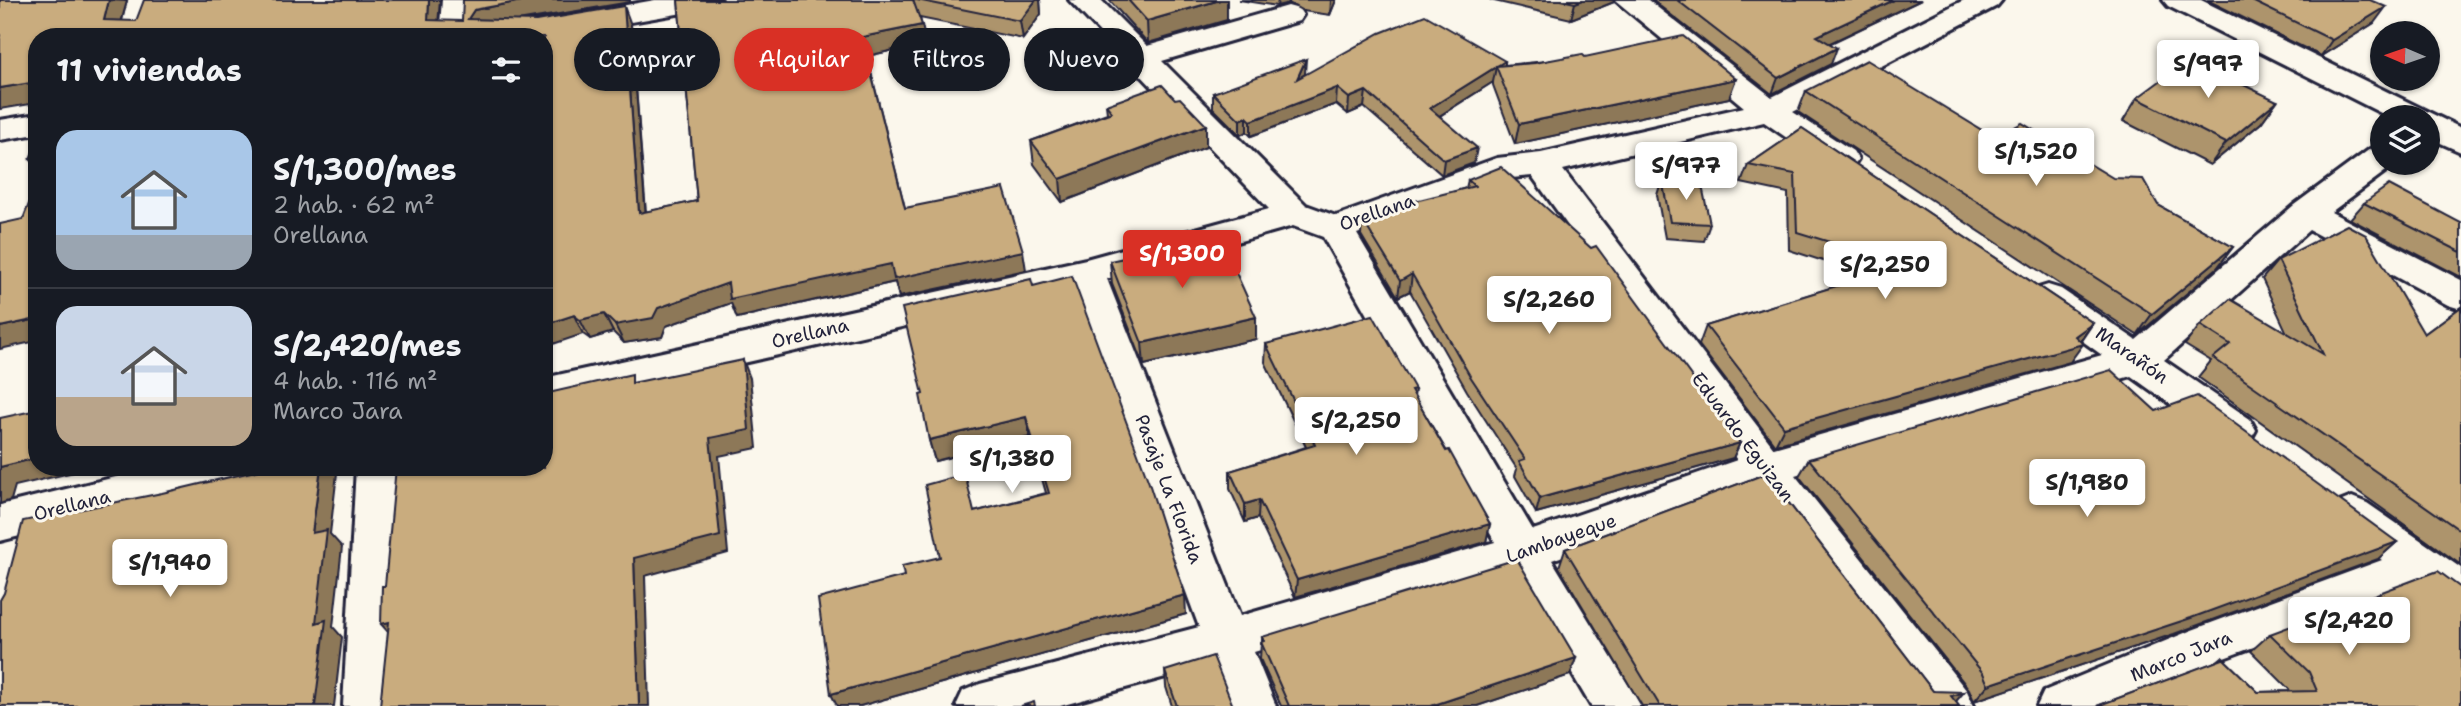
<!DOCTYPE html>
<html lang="es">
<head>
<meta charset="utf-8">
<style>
	body { margin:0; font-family:"Shantell Sans",sans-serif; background:#242831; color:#f1f3f6; height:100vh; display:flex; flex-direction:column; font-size:26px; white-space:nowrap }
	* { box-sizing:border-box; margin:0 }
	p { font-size:23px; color:#9ea1a6 }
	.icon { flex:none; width:38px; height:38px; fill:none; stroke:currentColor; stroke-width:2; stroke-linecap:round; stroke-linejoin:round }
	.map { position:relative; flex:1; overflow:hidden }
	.details { position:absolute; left:28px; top:28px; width:525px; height:448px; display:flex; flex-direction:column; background:#171b24; border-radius:28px; box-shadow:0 2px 5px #0004 }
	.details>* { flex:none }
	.banner { position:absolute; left:574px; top:28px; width:665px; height:63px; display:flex; gap:14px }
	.needle { width:46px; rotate:272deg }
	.tools { position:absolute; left:2370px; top:21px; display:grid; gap:14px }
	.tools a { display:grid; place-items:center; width:70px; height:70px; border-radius:50%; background:#171b24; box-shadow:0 2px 5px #0004; font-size:35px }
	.price { position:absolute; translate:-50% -60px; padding:0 16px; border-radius:7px; background:#fff; color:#222; font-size:23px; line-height:46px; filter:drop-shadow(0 2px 4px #0008) }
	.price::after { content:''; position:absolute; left:50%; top:42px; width:21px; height:16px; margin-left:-10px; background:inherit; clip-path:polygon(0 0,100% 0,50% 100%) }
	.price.on { background:#d93025; color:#fff }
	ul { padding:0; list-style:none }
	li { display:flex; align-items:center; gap:21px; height:175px; padding:0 28px }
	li+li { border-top:2px solid #363941 }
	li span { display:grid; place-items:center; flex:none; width:196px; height:140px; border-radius:21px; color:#555 }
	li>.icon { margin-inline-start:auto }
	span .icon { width:84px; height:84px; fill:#fffc; stroke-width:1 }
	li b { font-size:30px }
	h2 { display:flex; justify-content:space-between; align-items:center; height:84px; padding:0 28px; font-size:30px }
	.tag { padding:0 24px; border-radius:32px; background:#171b24; box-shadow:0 2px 5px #0004; font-size:24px; line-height:63px }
	.tag.on { background:#d93025; color:#fff }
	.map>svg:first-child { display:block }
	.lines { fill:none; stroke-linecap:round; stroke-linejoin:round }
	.minor-casing { stroke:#22223b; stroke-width:6 }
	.minor { fill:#fbf7ec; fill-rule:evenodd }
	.wall { fill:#ad946c; stroke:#22223b; stroke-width:2 }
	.shaded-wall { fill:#8d7858; stroke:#22223b; stroke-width:2 }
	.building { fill:#c9ac7e; stroke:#22223b; stroke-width:2 }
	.labels { text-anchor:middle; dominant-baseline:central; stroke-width:6; stroke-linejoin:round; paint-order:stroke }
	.street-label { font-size:19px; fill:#22223b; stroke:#fbf7ec }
</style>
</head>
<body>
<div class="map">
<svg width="2461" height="706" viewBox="0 0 2461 706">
	<rect width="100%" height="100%" fill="#fbf7ec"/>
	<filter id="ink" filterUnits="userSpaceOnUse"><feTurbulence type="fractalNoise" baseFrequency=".0143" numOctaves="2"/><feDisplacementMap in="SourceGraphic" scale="14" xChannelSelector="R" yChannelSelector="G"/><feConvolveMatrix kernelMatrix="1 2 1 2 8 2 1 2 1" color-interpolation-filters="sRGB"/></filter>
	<g filter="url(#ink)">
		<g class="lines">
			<g class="minor-casing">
				<g id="minor">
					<polygon points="442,0 472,0 469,37 439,37"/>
					<polygon points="655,0 721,0 716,6 706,9 544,37 480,37 484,31 495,28"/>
					<path d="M1069,0h32l46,46 141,-40 11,3 4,6 -4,6 -137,40 144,144 30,11 161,-58 44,-5 203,-46 -129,-107h33l124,97 192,-97h38l-5,6 -204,106 60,39 5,8 -5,8 -12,3 -12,-3 -65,-45 -201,48 211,278 328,-93 -67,-48 -6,-9 6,-9 13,-4 13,4 75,51 158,-135 76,-56 12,-3v17l12,2 -63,47 130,68v29l-13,-4 -139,-75 -145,130 86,59 6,11 -6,11 -14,5 -14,-5 -91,-65 -336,99 172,216 7,15h-52l-165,-219 -205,73 89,146h-50l-78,-132 -259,78 22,54h-48l-15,-42 -153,42h-104l7,-15 17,-7 219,-57 -125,-339 -530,120v-30l542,-119 183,-50zM1532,176l205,284 -204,70 -176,-296 145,-55zM1293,226l30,11 172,305 -255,74 -133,-337z"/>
					<polygon points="2163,0 2201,0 2461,128 2461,152 2427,137 2427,117 2389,117 2168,6"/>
					<polygon points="37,114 37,134 0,140 0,120"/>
					<polygon points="157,467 247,467 241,479 226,484 0,541 0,505"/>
					<polygon points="356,467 398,467 391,706 343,706"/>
					<polygon points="2352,497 2367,503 2461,568 2461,612 2445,607 2417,586 2224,658 2114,706 2037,706 2044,691 2192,630 2382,560 2337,527 2331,515 2337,503"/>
				</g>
			</g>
			<use href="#minor" class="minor"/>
		</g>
		<g class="wall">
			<polygon points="0,0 127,0 122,21 462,21 630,2 522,21 631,25 646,212 697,201 678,0 1040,0 1041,14 1023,39 920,18 926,43 867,56 905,208 1026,270 899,297 895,282 737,318 731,303 666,326 662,337 624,343 613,332 590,339 583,334 37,37"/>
			<polygon points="1109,0 1227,0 1227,20 1148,43"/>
			<polygon points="1239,0 1336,0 1330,15 1303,11 1289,3 1277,6"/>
			<polygon points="1490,0 1614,0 1614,2 1571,19"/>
			<polygon points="1652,0 1921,0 1829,44 1831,64 1772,94"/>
			<polygon points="2207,0 2370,0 2374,23 2321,56"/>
			<polygon points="1585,57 1729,98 1515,144 1493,85 1493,82 1440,116 1474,163 1442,175 1364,107 1348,114 1336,104 1251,136 1247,132 1240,135 1213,108 1213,93 1305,75 1505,61 1505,65"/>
			<polygon points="1806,91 1995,138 2158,205 2233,247 2217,268 2137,335 1798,112"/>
			<polygon points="2137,98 2277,101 2261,123 2210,165 2123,121"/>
			<polygon points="1106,105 1206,147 1062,202 1034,164 1031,141 1107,113"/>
			<polygon points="1802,128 2093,323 2081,341 2070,362 1775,445 1699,345 1706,326 1870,276 1789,250 1788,193 1741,183 1748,165"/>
			<polygon points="1662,179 1710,224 1704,241 1665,238 1657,195"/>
			<polygon points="1468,180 1740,443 1733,458 1536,513 1515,476 1517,469 1467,391 1410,291 1398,297 1361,235 1362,219 1466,188"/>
			<polygon points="2364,203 2461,223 2461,277 2350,219"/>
			<polygon points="2278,260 2424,334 2461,307 2461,565 2198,377 2211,361 2185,345 2200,325 2287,333 2262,279"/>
			<polygon points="1110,261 1256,339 1144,365 1112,284"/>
			<polygon points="1033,286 1186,614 860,706 837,706 904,576 940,557 974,512 1046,493 1030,437 935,461 929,440 923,394"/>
			<polygon points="1266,344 1415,389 1414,396 1490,524 1486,542 1295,597 1258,518 1245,522 1230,489 1230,471 1306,447 1265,362"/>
			<polygon points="2156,411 2397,542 2378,559 2174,634 1974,701 1969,689 1799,476 1809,459"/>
			<polygon points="1765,472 1933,691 1956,702 1959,706 1642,706 1559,567 1565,549 1763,475"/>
			<polygon points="2270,634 2461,706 2097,706 2216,662 2222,657 2258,692 2290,691 2289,689 2251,651"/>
			<polygon points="1262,637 1576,658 1570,675 1477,706 1281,706 1260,659 1261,642 1262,641"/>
			<polygon points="1165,671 1233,706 1172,706 1166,687"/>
		</g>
		<g class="shaded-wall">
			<polygon points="109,0 127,1 117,37 104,20"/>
			<polygon points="429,0 440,0 437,37 428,20"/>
			<polygon points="527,0 630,0 630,2 494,25 468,19 474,10"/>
			<polygon points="1036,0 1040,0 1041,14 1023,39 1020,21"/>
			<polygon points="1220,0 1227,0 1227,20 1148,43 1147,21"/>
			<polygon points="1278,0 1289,0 1289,3 1277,6"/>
			<polygon points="1331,0 1336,0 1330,15"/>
			<polygon points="1583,0 1614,0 1614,2 1571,19 1575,3"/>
			<polygon points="1894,0 1921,0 1811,52 1817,36"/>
			<polygon points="624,6 631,25 647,232 639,213"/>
			<polygon points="2386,7 2374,23 2321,56 2332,40"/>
			<polygon points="922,25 926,43 867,56 862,37"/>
			<polygon points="1837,48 1831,64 1772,94 1778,78"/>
			<polygon points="1306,59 1305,74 1297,79"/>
			<polygon points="1496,67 1493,82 1428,123 1430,108"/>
			<polygon points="1736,79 1729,98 1515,144 1519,124"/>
			<polygon points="37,82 37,103 0,109 0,88"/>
			<polygon points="1337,88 1336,104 1251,136 1251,121"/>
			<polygon points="1366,91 1364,107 1348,114 1349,98"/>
			<polygon points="2277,101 2261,123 2210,165 2226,143"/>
			<polygon points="1247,117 1247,132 1240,135 1240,120"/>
			<polygon points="1206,125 1206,147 1062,202 1060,179"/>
			<polygon points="1477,148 1474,163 1442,175 1444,160"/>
			<polygon points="37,158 37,167 30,159"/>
			<polygon points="2233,247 2217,268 2137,335 2152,314"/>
			<polygon points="1023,251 1026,270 899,297 895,282 737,318 731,303 666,326 662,337 624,343 615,325 658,308 728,283 891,264"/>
			<polygon points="1412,274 1410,291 1398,297 1400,281"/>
			<polygon points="604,314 613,332 590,339 580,320"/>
			<polygon points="574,315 583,334 544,347 544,325"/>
			<polygon points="1256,317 1256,339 1144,365 1142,343"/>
			<polygon points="37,319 37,341 0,349 0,327"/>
			<polygon points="2093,323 2080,341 2083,344 2070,362 1775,445 1784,427 2075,336"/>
			<polygon points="743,360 750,378 757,448 719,456 728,553 645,576 649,706 639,706 634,558"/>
			<polygon points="1026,417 1030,437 935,461 929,440"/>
			<polygon points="1740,443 1733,458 1536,513 1540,498"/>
			<polygon points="37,458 37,467 95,467 15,486 11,500 0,504 0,467"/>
			<polygon points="321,467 332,467 337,473 330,534 342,547 333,627 342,637 334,706 315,706 312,533"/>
			<polygon points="1259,500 1258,518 1245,522 1245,504"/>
			<polygon points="1490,524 1486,542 1295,597 1297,580"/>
			<polygon points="2397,542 2378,559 2174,634 1974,701 1988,685"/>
			<polygon points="1185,595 1186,614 860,706 837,706 831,694"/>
			<polygon points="389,622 396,641 381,624"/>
			<polygon points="1576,658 1570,675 1477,706 1431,706"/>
			<polygon points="1964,692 1952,706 1951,696"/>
		</g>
		<g class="building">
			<polygon points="0,0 109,0 104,20 136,21 144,0 429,0 428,20 462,21 463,0 527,0 474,10 468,19 536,21 624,6 639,213 697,201 678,0 913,0 922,25 862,37 905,208 1004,188 1023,251 894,279 891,264 730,299 728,283 658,308 653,318 615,325 604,314 580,320 574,315 544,325 544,37 37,37 37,82 0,88"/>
			<polygon points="917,0 1036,0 1020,21"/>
			<polygon points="1128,0 1220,0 1147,21"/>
			<polygon points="1561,0 1583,0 1575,3"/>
			<polygon points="1677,0 1894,0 1817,36 1837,48 1778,78"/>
			<polygon points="2250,0 2370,0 2386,7 2332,40"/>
			<polygon points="1425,15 1505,61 1430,108 1477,148 1444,160 1366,91 1349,98 1337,88 1251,121 1247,117 1240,120 1213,93 1306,59 1297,79 1380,33"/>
			<polygon points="1683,36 1736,79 1519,124 1496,66 1535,63 1582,54 1585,57"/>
			<polygon points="2190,59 2277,101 2226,143 2137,98"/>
			<polygon points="1867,60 1995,138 2022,123 2113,178 2143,179 2158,205 2233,247 2152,314 1806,91"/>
			<polygon points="1162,85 1175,99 1180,98 1206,125 1060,179 1031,141 1112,112 1106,105"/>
			<polygon points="1802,128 2093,323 2075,336 2083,344 1784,427 1706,326 1905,265 1797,232 1795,174 1748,165"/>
			<polygon points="37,141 37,158 30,159"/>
			<polygon points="1501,167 1591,248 1596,246 1740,443 1540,498 1519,461 1525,459 1470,376 1412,274 1400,281 1362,219 1403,204 1475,186 1468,180"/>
			<polygon points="1662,179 1701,181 1710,224 1670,222"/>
			<polygon points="37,183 37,319 0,327 0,224 23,219"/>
			<polygon points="2389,185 2461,223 2461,252 2364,203"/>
			<polygon points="2347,225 2366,235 2424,334 2461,307 2461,531 2213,358 2230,344 2200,325 2230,299 2323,354 2278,260"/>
			<polygon points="1220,237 1256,317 1142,343 1110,261"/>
			<polygon points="1072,276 1149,483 1185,595 831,694 818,599 904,576 902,566 940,557 925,485 965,474 974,512 1049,493 1026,417 929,440 920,395 923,394 902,308 1031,279 1033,286"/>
			<polygon points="1373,315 1415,389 1411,390 1446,451 1449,450 1490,524 1297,580 1259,500 1245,504 1230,471 1315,445 1266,344"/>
			<polygon points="743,360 749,430 710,438 720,536 634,558 639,706 380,706 389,622 381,624 382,586 385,586 396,467 544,467 544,394 632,374 632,383"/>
			<polygon points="2111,370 2156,411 2197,396 2397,542 2191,618 1988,685 1983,673 1809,459"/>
			<polygon points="37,410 37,458 0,467 0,418"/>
			<polygon points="272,467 321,467 312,533 327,530 316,623 326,620 315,706 0,706 0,600 4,593 23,521 162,493"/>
			<polygon points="1765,472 1933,691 1964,692 1951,696 1959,706 1660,706 1565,549 1765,474"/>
			<polygon points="1517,559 1576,658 1431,706 1289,706 1261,642 1264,641 1262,637"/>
			<polygon points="2438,571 2461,588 2461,706 2097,706 2223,659 2222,657 2258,692 2317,691 2309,672 2270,634"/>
			<polygon points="1213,656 1233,706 1177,706 1165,671"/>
			<polygon points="1034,702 1035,706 1021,706"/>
		</g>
	</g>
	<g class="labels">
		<g class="street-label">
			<text transform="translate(1377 212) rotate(-19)">Orellana</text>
			<text transform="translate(810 333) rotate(-13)">Orellana</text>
			<text transform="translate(2132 355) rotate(35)">Marañón</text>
			<text transform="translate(1743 437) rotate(53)">Eduardo Eguizan</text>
			<text transform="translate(1169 489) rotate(69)">Pasaje La Florida</text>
			<text transform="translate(72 505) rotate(-14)">Orellana</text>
			<text transform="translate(1561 538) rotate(-19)">Lambayeque</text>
			<text transform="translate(2181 656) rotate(-22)">Marco Jara</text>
		</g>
	</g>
</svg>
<div class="tools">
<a><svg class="needle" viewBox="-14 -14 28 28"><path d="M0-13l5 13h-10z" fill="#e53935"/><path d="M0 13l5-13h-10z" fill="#9ea1a6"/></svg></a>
<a><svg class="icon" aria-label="layers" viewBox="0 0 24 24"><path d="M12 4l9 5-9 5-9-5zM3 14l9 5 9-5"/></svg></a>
</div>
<b class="price" style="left:2208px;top:100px">S/997</b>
<b class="price" style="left:2036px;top:188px">S/1,520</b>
<b class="price" style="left:1686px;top:202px">S/977</b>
<b class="price on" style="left:1182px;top:290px">S/1,300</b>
<b class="price" style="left:1885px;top:301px">S/2,250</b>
<b class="price" style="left:1549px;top:336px">S/2,260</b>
<b class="price" style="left:1356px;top:457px">S/2,250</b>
<b class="price" style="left:1012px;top:495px">S/1,380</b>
<b class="price" style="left:2087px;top:519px">S/1,980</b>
<b class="price" style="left:170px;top:599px">S/1,940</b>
<b class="price" style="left:2349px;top:657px">S/2,420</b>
<div class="banner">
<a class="tag">Comprar</a>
<a class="tag on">Alquilar</a>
<a class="tag">Filtros</a>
<a class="tag">Nuevo</a>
</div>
<section class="details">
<h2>11 viviendas<svg class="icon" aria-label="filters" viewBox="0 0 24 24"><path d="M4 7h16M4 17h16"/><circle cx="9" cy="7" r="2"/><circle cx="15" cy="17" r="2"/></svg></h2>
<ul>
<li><span style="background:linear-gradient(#a9c7e8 75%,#9aa5b1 0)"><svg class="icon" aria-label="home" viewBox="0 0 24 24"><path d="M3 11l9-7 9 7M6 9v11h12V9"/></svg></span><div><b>S/1,300/mes</b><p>2 hab. · 62 m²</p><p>Orellana</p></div></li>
<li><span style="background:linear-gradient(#c9d6e8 65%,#b9a48a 0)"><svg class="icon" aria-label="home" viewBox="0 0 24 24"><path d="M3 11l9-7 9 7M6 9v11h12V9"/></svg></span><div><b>S/2,420/mes</b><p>4 hab. · 116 m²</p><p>Marco Jara</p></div></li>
</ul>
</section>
</div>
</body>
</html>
